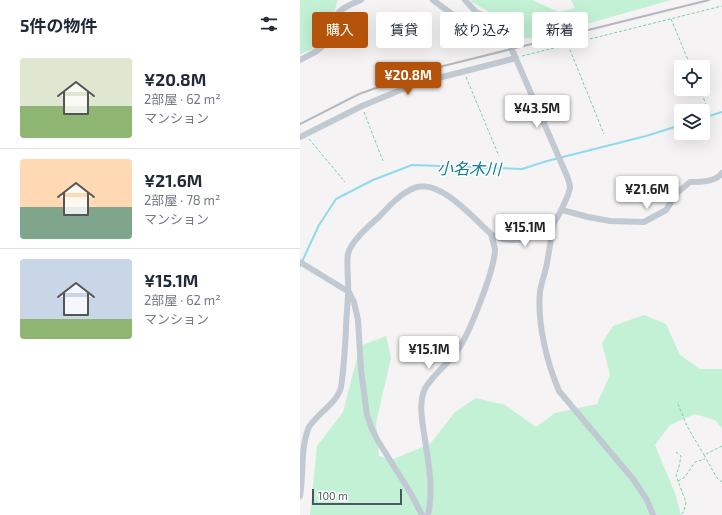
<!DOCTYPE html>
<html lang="ja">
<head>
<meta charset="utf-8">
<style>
	body { margin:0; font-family:"Exo 2","Noto Sans JP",sans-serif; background:#f2f2f3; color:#1f2937; height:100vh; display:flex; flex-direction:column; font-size:15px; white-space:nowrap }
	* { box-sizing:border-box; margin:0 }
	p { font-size:13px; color:#747a83 }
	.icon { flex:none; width:22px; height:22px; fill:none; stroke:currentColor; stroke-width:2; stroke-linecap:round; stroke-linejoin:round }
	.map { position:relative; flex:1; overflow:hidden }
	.side { display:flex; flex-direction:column; background:#fff; width:300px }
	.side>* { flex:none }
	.hud { position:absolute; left:12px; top:12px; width:350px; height:36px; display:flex; gap:8px }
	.tools { position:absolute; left:374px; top:60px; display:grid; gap:8px }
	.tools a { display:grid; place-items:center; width:36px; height:36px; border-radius:4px; background:#fff; box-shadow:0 4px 16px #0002; font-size:20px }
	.scale { position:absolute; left:12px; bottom:10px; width:90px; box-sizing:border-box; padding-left:4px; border:2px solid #4a5661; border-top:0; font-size:11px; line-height:14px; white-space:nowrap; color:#4a5661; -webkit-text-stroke:3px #fff; paint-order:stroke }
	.price { position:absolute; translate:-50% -34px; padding:0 9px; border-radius:4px; background:#fff; color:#222; font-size:13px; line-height:26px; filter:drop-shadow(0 1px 2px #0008) }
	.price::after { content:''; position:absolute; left:50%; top:24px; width:12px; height:9px; margin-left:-6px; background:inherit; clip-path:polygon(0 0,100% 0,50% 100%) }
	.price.selected { background:#b45309; color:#fff }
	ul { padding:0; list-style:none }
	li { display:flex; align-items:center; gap:12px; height:100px; padding:0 20px }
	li+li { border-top:1px solid #e0e1e3 }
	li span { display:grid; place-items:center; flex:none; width:112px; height:80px; border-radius:4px; color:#555 }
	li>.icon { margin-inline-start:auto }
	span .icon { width:48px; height:48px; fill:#fffc; stroke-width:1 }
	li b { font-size:17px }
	h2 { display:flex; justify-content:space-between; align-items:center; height:48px; padding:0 20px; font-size:17px }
	.chip { padding:0 14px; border-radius:4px; background:#fff; box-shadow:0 4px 16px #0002; font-size:14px; line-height:36px }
	.chip.selected { background:#b45309; color:#fff }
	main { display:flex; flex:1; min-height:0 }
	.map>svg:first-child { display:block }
	.green { fill:#c3f1d5 }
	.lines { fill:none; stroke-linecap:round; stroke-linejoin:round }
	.stream { stroke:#90daee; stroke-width:2 }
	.path { stroke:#7ad0a6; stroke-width:1; stroke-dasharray:3 2; stroke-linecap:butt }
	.street { stroke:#c1cad2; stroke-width:6 }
	.rail { stroke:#b5b8bd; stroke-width:2 }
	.labels { text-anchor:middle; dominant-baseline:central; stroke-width:3; stroke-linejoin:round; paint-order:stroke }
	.water-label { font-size:16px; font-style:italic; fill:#0c7c9b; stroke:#fff }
</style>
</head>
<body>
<main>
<section class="side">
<h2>5件の物件<svg class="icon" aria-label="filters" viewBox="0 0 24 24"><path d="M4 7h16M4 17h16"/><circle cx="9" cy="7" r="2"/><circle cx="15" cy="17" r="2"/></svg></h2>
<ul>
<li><span style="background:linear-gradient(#dfe7d0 60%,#8fb573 0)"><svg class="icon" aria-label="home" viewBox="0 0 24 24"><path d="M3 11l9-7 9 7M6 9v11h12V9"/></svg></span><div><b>¥20.8M</b><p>2部屋 · 62 m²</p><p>マンション</p></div></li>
<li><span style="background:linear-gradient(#ffd9b3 60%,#7fa58c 0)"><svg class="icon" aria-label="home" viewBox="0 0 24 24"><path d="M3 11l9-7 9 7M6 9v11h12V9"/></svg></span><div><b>¥21.6M</b><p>2部屋 · 78 m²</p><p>マンション</p></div></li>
<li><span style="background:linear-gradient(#c9d6e8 75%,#8fb573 0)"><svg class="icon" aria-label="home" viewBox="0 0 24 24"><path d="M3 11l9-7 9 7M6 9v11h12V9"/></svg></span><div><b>¥15.1M</b><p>2部屋 · 62 m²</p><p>マンション</p></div></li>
</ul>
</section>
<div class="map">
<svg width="422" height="515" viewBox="0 0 422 515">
	<rect width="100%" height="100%" fill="#f5f3f3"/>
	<g class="green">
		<polygon points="0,0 38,0 27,33 15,48 0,54"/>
		<polygon points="171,0 232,0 259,12 275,8 271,0 371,0 244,36 211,40 201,19 172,2"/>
		<polygon points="344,315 366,324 380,355 400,369 422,369 422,428 415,420 395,414 370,425 355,445 375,493 381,515 10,515 17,446 43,412 60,346 86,336 91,358 76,423 79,456 91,460 130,444 155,412 176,398 205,405 236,427 255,413 297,404 310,375 302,343 313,326"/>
	</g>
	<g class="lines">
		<g class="stream">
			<polyline points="403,118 422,112"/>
			<polyline points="0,266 19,225 36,199 73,180 112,165 222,169 247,161 346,136 381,125"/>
		</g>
		<g class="path">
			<polyline points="371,19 391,67"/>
			<polyline points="268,45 304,134"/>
			<polyline points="222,56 422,6"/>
			<polyline points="166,77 199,156"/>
			<polyline points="400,89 407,107"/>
			<polyline points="64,112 83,161"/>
			<polyline points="9,139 45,182"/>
			<polyline points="378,404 387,426 404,455"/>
			<polyline points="422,446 404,455 417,478 422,482"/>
			<polyline points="376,452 381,456 379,467 376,476 386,502 384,511 381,515"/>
			<polyline points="378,481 385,477 395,462 405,459"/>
		</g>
		<g class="street">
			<polyline points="133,0 168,26 191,34 206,36"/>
			<path d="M0,60c9,-5 20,-9 26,-17 7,-8 7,-24 13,-31 6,-6 15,-9 22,-12"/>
			<polyline points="0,137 62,106 115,84 216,58"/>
			<path d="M262,210l26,7 22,4 34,1 22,-12 11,-17 13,-11c11,0 25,0 32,-9"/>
			<path d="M254,222c-3,15 -5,31 -8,46 -2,8 -5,16 -6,24 -3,31 7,71 19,99l74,88 14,21 6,15"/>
			<polyline points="0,262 49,292 54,302 58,320 61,370 67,415 72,429 78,441 110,492 122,515"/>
			<path d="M0,496c4,-23 0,-48 9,-69 8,-13 29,-25 32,-40 3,-19 4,-38 5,-58 0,-12 2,-24 2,-36 1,-13 -2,-27 0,-39 3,-13 21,-28 31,-37 10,-11 21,-23 35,-29 25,-11 60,31 77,46 19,12 50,5 64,-13 4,-6 7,-12 10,-19 2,-4 4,-10 5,-14 0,-4 -2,-9 -3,-12l-64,-147 -3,-5 -24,-12 -11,-12"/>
			<path d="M128,515c6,-27 0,-54 -4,-82 -2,-13 -5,-29 0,-42 5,-13 24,-27 33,-40 12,-16 38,-82 38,-102 -1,-5 -3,-10 -4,-15"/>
		</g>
		<polyline class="rail" points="0,124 59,94 127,70 409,0"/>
	</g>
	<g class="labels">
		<g class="water-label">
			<text transform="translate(169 168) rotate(1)">小名木川</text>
		</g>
	</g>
</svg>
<div class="tools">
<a><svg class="icon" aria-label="locate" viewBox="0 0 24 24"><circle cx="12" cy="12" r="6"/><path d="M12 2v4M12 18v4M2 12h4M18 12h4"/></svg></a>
<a><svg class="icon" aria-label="layers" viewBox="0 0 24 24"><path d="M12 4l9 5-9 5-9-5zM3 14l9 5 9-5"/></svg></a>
</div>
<div class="scale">100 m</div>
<b class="price selected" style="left:108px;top:96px">¥20.8M</b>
<b class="price" style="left:237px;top:129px">¥43.5M</b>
<b class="price" style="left:347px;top:210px">¥21.6M</b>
<b class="price" style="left:225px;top:248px">¥15.1M</b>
<b class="price" style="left:129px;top:370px">¥15.1M</b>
<div class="hud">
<a class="chip selected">購入</a>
<a class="chip">賃貸</a>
<a class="chip">絞り込み</a>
<a class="chip">新着</a>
</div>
</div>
</main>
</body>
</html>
